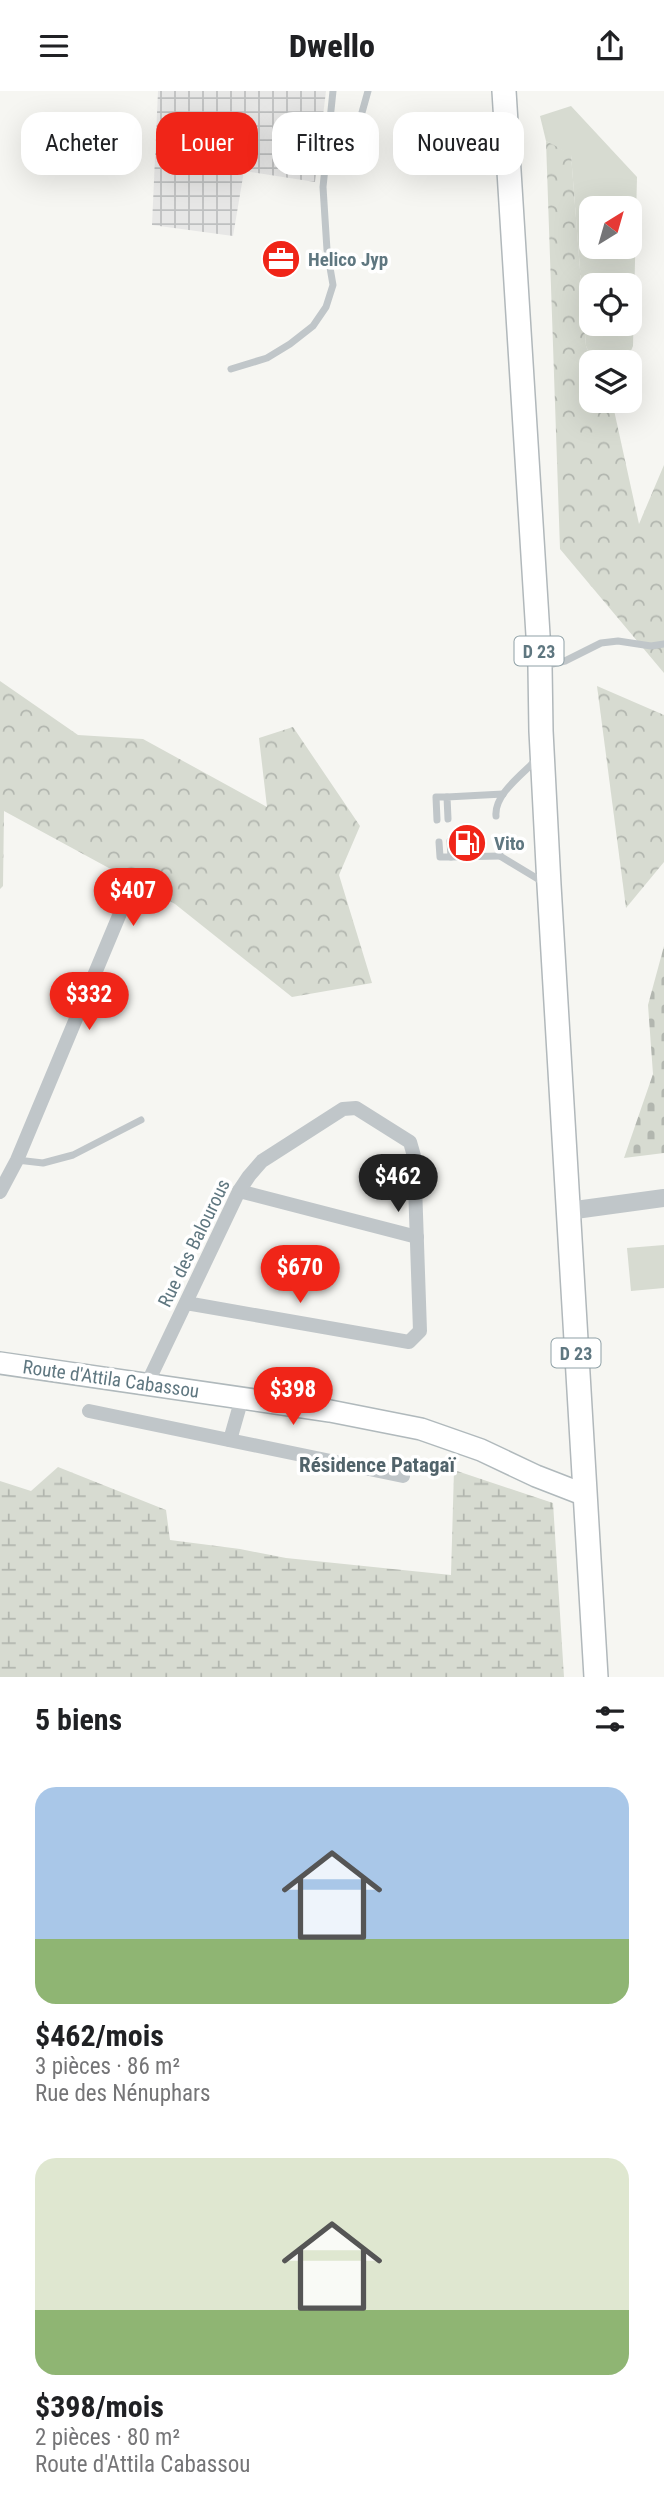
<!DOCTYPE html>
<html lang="fr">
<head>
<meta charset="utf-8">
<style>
	body { margin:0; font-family:"Roboto Condensed",sans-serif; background:#f2f2f2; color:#202124; height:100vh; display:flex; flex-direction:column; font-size:26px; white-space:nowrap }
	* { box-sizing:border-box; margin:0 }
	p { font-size:23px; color:#757577 }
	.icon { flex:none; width:38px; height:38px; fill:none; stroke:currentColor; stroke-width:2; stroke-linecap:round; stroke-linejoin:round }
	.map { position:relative; height:1586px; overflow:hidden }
	.side { display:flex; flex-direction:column; background:#fff; flex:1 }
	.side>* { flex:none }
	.hud { position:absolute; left:21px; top:21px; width:623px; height:63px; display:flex; gap:14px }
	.needle { width:46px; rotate:37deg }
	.tools { position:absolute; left:579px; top:105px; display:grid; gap:14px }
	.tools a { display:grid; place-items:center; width:63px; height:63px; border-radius:14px; background:#fff; box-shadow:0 7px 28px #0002; font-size:35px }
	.price { position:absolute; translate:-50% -60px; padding:0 16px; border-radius:24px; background:#f02518; color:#fff; font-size:23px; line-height:46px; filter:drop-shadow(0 2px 4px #0008) }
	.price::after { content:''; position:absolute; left:50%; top:42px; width:21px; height:16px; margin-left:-10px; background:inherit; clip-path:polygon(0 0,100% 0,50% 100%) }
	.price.on { background:#222; color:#fff }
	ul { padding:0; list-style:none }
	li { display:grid; align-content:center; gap:14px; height:371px; padding:0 35px }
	li span { display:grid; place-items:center; height:217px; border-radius:21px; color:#555 }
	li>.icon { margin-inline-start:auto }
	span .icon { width:126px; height:126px; fill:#fffc; stroke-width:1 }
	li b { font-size:30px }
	h2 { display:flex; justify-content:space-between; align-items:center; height:84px; padding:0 35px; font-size:30px }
	.chip { padding:0 24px; border-radius:21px; background:#fff; box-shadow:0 7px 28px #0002; font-size:24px; line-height:63px }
	.chip.on { background:#f02518; color:#fff }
	header { display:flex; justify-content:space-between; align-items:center; height:91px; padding:0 35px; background:#fff; font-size:32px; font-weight:800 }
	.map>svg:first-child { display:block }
	.industrial { fill:url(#industrial-grid) }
	.grass { fill:#d7dbd1; fill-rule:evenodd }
	.forest { fill:url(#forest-crowns) }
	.wetland { fill:url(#wetland-marsh) }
	.cemetery { fill:url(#cemetery-stones) }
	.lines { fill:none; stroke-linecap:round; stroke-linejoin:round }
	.secondary-casing { stroke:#b0b9bc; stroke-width:24 }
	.primary-casing { stroke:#b1b8bb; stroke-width:26 }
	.service { stroke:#c0c6c9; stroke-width:7 }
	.minor { stroke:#c0c6c9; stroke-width:14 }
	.tertiary { stroke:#c0c6c9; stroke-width:18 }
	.secondary { stroke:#fff; stroke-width:21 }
	.primary { stroke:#fff; stroke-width:23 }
	.labels { text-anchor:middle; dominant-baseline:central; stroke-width:7; stroke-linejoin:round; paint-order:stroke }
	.shield { fill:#fff; stroke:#8fa0a6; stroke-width:2 }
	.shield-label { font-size:18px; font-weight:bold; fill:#5f7780 }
	.poi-label { font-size:19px; font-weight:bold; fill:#5f7780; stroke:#fff; text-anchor:start }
	.street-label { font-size:19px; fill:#5f7780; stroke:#fff }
	.neighbourhood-label { font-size:21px; font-weight:bold; fill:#51636a; stroke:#fff }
</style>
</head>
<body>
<header><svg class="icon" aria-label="menu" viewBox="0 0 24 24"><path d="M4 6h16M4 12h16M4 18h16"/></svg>Dwello<svg class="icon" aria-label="share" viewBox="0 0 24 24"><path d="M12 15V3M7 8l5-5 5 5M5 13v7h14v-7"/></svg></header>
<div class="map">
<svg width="664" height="1586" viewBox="0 0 664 1586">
	<defs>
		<pattern id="industrial-grid" width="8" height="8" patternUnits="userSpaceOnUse" patternTransform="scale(1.75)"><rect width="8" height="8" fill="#e7e7e6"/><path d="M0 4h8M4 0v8" fill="none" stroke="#bec0c0"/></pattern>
		<pattern id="forest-crowns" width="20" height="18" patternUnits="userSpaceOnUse" patternTransform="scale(1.75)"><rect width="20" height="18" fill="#d7dbd1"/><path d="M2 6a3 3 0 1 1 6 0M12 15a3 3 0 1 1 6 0" fill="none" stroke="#b2b6af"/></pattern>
		<pattern id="wetland-marsh" width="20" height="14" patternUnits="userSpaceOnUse" patternTransform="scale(1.75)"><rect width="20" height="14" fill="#d7dbd1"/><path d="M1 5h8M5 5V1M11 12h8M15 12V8" fill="none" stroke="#b2b6af"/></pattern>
		<pattern id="cemetery-stones" width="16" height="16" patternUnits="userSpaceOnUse" patternTransform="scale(1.75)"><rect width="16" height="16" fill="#d7dbd1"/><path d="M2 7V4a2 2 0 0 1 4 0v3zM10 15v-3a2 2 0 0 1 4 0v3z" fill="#b2b6af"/></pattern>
	</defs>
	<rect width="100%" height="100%" fill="#f6f6f2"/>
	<polygon class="industrial" points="158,0 326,0 315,91 244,80 233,145 152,134"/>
	<g class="grass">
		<path d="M571,15l66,71 -4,169 -7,16h-33l-7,-16 -15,-191 -25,-14 -6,-25zM592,117h38v39h-38zM592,194h38v39h-38z"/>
		<polygon points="664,1154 664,1197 631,1200 627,1157"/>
	</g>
	<g class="forest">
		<polygon points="546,50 571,63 586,255 593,271 592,310 612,310 639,433 664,374 664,582 560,458"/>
		<polygon points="0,590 78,644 143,648 267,716 259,647 293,636 360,735 339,784 372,892 292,906 175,813 4,720 3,795 0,798"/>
		<polygon points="597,595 664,624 664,771 626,817"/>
	</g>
	<polygon class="wetland" points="58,1376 166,1419 170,1449 240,1458 286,1467 451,1484 454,1379 553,1412 564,1586 0,1586 0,1390 31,1400"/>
	<polygon class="cemetery" points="664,855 664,1062 624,1067 653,983 648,914"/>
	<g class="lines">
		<g class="secondary-casing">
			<polyline id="secondary" points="0,1272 330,1320 421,1338 481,1359 536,1385 585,1404"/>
		</g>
		<g class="primary-casing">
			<polyline id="primary" points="504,0 540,576 541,640 549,794 596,1586"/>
		</g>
		<g class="service">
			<polyline points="361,25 368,0"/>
			<polyline points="231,278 267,267 290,253 313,235 326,216 333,194 327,159 323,96 333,0"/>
			<polyline points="544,575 565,570 601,552 618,550 651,555 664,553"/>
			<path d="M496,725c-2,-22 27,-42 41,-57"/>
			<polyline points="448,728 447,706 503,703"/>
			<polyline points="437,729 436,706 447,706"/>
			<polyline points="498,747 500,765 543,791"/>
			<polyline points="450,750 451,766 500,765"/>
			<polyline points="439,751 440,766 451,766"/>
			<polyline points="17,1069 43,1072 73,1064 141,1029"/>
		</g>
		<g class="minor">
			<polyline points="239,1100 417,1146"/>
			<polyline points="0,1101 17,1069 126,808"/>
			<polyline points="147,1293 239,1100 249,1085 262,1070 343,1018 356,1017 410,1051 414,1065 420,1240 409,1251 186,1212"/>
			<polyline points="89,1320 403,1385"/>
			<polyline points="230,1349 242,1307"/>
		</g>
		<polyline class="tertiary" points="568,1120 664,1107"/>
		<use href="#secondary" class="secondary"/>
		<use href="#primary" class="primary"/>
	</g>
	<defs>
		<g id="office-disc" transform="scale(2.0125)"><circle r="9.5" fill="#f02518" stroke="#fff"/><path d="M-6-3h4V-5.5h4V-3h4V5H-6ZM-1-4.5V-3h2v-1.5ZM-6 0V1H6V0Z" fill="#fff"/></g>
		<g id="fuel-disc" transform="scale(2.0125)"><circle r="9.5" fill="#f02518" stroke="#fff"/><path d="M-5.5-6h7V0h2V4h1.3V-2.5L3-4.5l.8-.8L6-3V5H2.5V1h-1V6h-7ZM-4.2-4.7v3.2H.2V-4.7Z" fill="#fff"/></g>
	</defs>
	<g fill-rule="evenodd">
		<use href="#office-disc" x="281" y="168"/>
		<use href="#fuel-disc" x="467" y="752"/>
	</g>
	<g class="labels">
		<g class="shield">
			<rect x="514.5" y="545.5" width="49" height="29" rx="5"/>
			<rect x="551.5" y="1247.5" width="49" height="29" rx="5"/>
		</g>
		<g class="shield-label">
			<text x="539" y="560">D 23</text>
			<text x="576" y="1262">D 23</text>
		</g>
		<g class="poi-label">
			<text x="308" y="168">Helico Jyp</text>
			<text x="494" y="752">Vito</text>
		</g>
		<g class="street-label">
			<text transform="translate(194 1152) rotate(-64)">Rue des Balourous</text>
			<text transform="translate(111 1288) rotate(8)">Route d'Attila Cabassou</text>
		</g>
		<g class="neighbourhood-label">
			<text x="377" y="1374">Résidence Patagaï</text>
		</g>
	</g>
</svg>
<div class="tools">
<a><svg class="needle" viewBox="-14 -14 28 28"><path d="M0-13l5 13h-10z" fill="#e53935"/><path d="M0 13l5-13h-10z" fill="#757577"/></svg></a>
<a><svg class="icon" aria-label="locate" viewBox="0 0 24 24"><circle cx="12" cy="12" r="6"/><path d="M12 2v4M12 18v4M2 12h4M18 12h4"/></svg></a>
<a><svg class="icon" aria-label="layers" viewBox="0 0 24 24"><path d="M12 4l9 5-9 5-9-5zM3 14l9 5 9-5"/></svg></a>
</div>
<b class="price" style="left:133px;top:837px">$407</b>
<b class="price" style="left:89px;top:941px">$332</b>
<b class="price on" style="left:398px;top:1123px">$462</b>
<b class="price" style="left:300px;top:1214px">$670</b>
<b class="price" style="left:293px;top:1336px">$398</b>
<div class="hud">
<a class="chip">Acheter</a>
<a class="chip on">Louer</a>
<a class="chip">Filtres</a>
<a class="chip">Nouveau</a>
</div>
</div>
<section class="side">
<h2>5 biens<svg class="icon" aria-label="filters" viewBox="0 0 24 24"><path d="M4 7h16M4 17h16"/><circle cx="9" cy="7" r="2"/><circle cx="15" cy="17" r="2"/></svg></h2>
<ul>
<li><span style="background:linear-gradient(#a9c7e8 70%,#8fb573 0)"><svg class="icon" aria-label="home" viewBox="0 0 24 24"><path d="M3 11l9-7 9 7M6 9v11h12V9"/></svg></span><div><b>$462/mois</b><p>3 pièces · 86 m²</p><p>Rue des Nénuphars</p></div></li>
<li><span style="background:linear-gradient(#dfe7d0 70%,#8fb573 0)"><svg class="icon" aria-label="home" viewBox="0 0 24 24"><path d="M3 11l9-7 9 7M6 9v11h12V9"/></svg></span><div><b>$398/mois</b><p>2 pièces · 80 m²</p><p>Route d'Attila Cabassou</p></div></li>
</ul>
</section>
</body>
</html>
